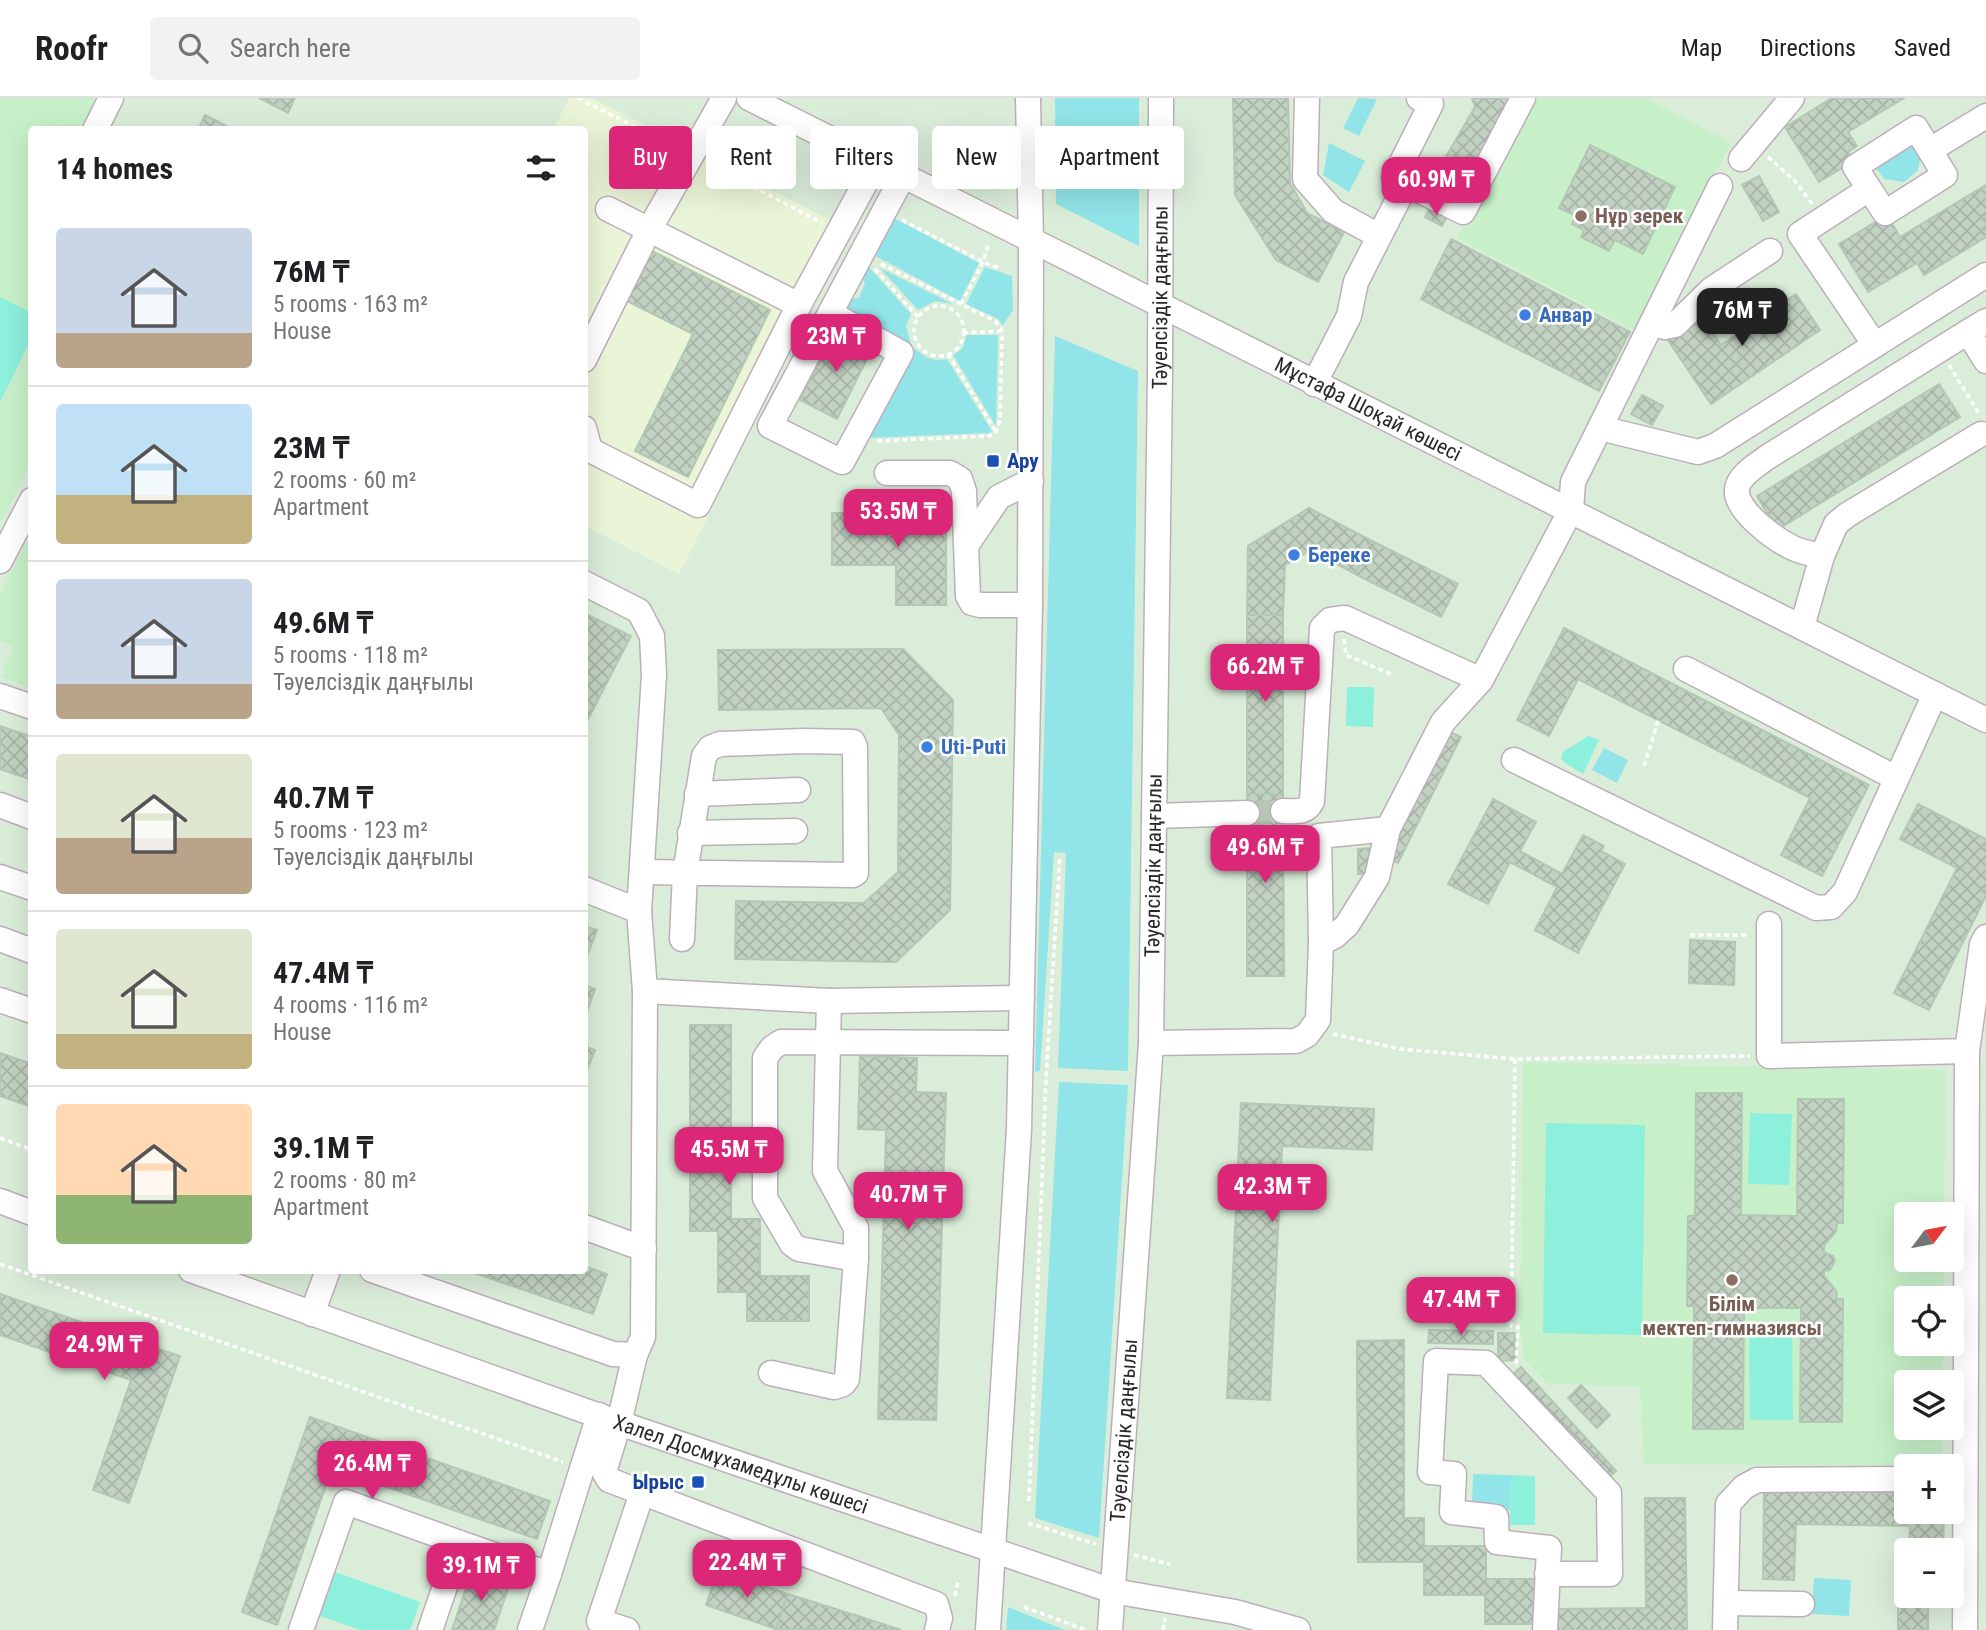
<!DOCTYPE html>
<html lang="en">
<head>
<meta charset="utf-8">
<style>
	body { margin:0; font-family:"Roboto Condensed",sans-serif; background:#f2f2f2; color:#202124; height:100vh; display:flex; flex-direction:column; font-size:26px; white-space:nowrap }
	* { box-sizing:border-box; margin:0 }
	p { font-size:23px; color:#757577 }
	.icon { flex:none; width:38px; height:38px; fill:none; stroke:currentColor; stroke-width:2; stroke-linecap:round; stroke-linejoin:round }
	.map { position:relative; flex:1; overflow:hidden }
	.panel { position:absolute; left:28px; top:28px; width:560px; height:1148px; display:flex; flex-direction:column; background:#fff; border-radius:7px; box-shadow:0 7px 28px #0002 }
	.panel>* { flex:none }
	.hud { position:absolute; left:609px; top:28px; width:665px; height:63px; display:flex; gap:14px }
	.needle { width:46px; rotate:58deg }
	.buttons { position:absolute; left:1894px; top:1104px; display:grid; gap:14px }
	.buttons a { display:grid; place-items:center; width:70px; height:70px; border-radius:7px; background:#fff; box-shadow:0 7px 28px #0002; font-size:35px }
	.price { position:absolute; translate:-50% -60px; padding:0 16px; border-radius:14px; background:#db2777; color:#fff; font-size:23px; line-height:46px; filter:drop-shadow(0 2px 4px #0008) }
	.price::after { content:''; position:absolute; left:50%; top:42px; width:21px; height:16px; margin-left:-10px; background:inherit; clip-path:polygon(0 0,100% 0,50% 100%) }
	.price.active { background:#222; color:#fff }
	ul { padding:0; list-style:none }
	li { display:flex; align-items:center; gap:21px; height:175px; padding:0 28px }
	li+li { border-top:2px solid #e0e0e0 }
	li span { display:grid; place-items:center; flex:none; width:196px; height:140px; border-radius:7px; color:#555 }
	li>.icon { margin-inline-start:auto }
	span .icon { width:84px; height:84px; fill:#fffc; stroke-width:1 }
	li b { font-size:30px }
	h2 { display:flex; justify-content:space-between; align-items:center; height:84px; padding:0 28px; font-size:30px }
	.chip { padding:0 24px; border-radius:7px; background:#fff; box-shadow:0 7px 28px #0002; font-size:24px; line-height:63px }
	.chip.active { background:#db2777; color:#fff }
	header { display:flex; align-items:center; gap:42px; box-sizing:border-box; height:98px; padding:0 35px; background:#fff; border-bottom:2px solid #e0e0e0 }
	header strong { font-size:33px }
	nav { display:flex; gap:38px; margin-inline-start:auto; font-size:24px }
	.search { width:490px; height:63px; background:#f2f2f2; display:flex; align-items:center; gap:18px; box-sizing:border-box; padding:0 24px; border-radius:7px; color:#757577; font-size:26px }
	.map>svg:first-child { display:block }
	.education { fill:#c7f0c9 }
	.medical { fill:#eaf4d6 }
	.green { fill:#91e4e8 }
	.pitch { fill:#8cf0dd }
	.building { fill:url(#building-cross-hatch); stroke:#b3c8b4; stroke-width:2 }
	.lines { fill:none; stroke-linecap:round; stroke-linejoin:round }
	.minor-tunnel { stroke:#b7c6b6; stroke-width:24; stroke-dasharray:24 12; stroke-linecap:butt }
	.minor-casing { stroke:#beaebb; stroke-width:27 }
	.path { stroke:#fff; stroke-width:3.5; stroke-dasharray:5 3.5; stroke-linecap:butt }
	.minor { stroke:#fff; stroke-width:24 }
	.education-dot { fill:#8d6e63; stroke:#fff; stroke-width:2.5 }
	.shop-dot { fill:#3f7fe0; stroke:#fff; stroke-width:2.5 }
	.transit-dot { fill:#1a4fb4; stroke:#fff; stroke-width:2.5 }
	.labels { text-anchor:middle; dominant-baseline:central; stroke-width:5; stroke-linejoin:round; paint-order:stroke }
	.education-label { font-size:21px; font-weight:bold; fill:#785e54; stroke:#fff; text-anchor:start }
	.street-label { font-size:21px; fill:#292929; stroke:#fff }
	.shop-label { font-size:21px; font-weight:bold; fill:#366cbe; stroke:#fff; text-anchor:start }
	.transit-label { font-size:21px; font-weight:bold; fill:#164399; stroke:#fff; text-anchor:start }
</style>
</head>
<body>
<header>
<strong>Roofr</strong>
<div class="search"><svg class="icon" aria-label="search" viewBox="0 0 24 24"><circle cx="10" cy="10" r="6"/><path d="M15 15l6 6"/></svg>Search here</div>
<nav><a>Map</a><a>Directions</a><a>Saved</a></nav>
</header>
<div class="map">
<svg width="1986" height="1532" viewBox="0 0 1986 1532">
	<defs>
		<pattern id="building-cross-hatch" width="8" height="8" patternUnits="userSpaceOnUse" patternTransform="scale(1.75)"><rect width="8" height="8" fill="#c2d2c2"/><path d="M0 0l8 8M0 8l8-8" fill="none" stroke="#a7b4a7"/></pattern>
	</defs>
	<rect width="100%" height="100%" fill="#daedd9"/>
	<g class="education">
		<polygon points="0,0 99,0 83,31 32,32 31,364 0,425"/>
		<polygon points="1531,0 1646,0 1731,45 1633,232 1457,140"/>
		<polygon points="31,436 31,590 1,579 14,548 0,543 0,496"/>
		<polygon points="1523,964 1946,972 1944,1116 1906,1116 1906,1162 1944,1162 1943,1200 1906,1200 1906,1246 1943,1246 1942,1284 1906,1284 1906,1330 1942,1330 1941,1368 1644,1366 1640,1289 1547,1285 1525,1263 1520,1233"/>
	</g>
	<polygon class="medical" points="569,0 591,0 852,133 679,476 585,428 584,32 553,32"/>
	<g class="green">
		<polygon points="1055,0 1139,0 1139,148 1056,106"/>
		<polygon points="1358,0 1377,1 1359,38 1343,30"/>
		<polygon points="1329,45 1365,63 1349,94 1323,77"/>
		<polygon points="1908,49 1915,49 1921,56 1918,72 1904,84 1884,81 1877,71 1885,63"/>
		<polygon points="890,118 979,165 960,203 870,155"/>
		<polygon points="866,166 911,216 906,228 911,245 907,248 844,209 847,201 859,200 865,185 860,175"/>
		<polygon points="985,169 1012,178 1013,212 1003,227 998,221 966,206"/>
		<polygon points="880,170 953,206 935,203 918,212"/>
		<polygon points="967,237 998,237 996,328 953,257 962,251"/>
		<polygon points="1055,238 1138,273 1128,973 1058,970 1066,755 1054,754 1040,973 1035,974"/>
		<path d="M916,251c10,10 17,12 31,10l45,72 -3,2 -124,5 46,-86z"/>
		<polygon points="1604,650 1628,662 1617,685 1592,672"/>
		<polygon points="1059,984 1128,987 1099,1440 1035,1420"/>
		<polygon points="1473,1376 1511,1377 1510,1412 1472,1411"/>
		<polygon points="1814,1480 1851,1482 1849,1518 1812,1516"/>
		<polygon points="1008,1509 1065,1532 1006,1532"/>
	</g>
	<g class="pitch">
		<polygon points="0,199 32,215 31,241 0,304"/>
		<polygon points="1347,589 1374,589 1373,629 1346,628"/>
		<polygon points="1588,638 1599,642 1583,676 1565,665 1561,660 1563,654"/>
		<polygon points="1750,1015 1792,1016 1789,1087 1748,1086"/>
		<polygon points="1546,1025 1645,1027 1642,1237 1543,1235"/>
		<polygon points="1749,1226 1792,1226 1793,1322 1750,1322"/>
		<polygon points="1511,1377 1535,1378 1535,1427 1510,1427"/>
		<polygon points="335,1474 420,1504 410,1532 360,1532 320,1518"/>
	</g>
	<g class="building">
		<polygon points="259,0 295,0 288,15"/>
		<polygon points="1233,0 1288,0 1290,85 1307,115 1344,134 1318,184 1276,162 1235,97"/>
		<polygon points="1472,0 1510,0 1463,99 1433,81 1475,9"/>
		<polygon points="1832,0 1904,0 1848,34 1857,48 1848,54 1854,63 1819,84 1785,29"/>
		<polygon points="205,17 234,32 198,32"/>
		<polygon points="1590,47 1675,89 1643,156 1615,142 1609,153 1581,139 1584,132 1572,126 1576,118 1559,110"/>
		<polygon points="1759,78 1779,114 1763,123 1742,87"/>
		<polygon points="1986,87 1986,139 1924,177 1917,165 1868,194 1839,146 1887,117 1900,139"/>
		<polygon points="1430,110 1447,118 1442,128 1425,119"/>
		<polygon points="1451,141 1630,234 1599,293 1421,201"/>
		<polygon points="650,152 770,212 688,379 635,353 693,236 625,202"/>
		<polygon points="1796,196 1820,232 1711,306 1668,242 1702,219 1721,247"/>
		<polygon points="836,230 873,249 837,321 800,302"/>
		<polygon points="1939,286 1960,319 1777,432 1757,398"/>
		<polygon points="1642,297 1663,308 1652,327 1631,316"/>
		<polygon points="895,408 946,408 946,507 896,507 896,467 832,467 832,415 895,415"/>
		<polygon points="1309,410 1372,443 1355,476 1311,452 1285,467 1283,517 1247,517 1248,448"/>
		<polygon points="1372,443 1458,486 1441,519 1355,476"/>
		<polygon points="584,515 631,538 584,629"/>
		<rect x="1247" y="517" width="36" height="179"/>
		<polygon points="1564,530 1869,687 1822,778 1781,757 1810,700 1578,581 1549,638 1517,622"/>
		<polygon points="903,551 953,602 950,812 896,864 735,861 736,803 864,805 898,774 899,637 881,610 719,612 718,552"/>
		<polygon points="0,628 32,639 32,682 0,671"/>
		<polygon points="1450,634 1461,639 1398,765 1386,759"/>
		<polygon points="1247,696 1283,696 1284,878 1247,878"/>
		<polygon points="1493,701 1536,724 1520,753 1562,776 1583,737 1604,748 1601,753 1625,766 1578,855 1535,832 1557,789 1510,764 1488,806 1448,786"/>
		<polygon points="1918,706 1986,741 1986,798 1929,912 1894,895 1957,770 1900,741"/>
		<polygon points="1372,750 1373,776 1358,776 1358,751"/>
		<polygon points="584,828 597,832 584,866"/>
		<polygon points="1690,842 1735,844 1734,887 1689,885"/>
		<polygon points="584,887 595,891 584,922"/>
		<polygon points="690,927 731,927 731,1121 760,1121 760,1178 809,1178 809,1223 747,1223 747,1194 718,1194 718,1133 690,1133"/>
		<polygon points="584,948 595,952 584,980"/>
		<polygon points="0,955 32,966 32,1009 0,998"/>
		<polygon points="860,958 917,960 916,994 946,995 936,1322 878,1321 886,1032 858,1031"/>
		<polygon points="1696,995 1742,995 1741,1117 1797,1118 1798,1001 1844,1001 1843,1125 1837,1125 1836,1133 1824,1148 1824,1154 1833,1158 1835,1163 1830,1172 1824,1173 1824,1178 1837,1194 1836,1201 1843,1201 1842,1324 1800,1324 1801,1210 1744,1210 1743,1331 1693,1331 1694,1208 1687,1208 1688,1118 1695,1118"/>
		<polygon points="1241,1005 1374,1011 1372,1052 1282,1048 1270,1302 1227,1300"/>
		<polygon points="584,1168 607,1176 593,1216 466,1172 584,1172"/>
		<polygon points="0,1196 180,1258 129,1405 93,1392 131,1282 0,1237"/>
		<polygon points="1429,1232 1493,1233 1493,1246 1428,1245"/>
		<polygon points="1498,1235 1515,1235 1515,1262 1498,1263"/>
		<polygon points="1404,1242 1404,1420 1424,1420 1424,1448 1486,1448 1486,1481 1539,1481 1539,1526 1485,1526 1485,1497 1424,1497 1424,1464 1358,1464 1357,1243"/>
		<polygon points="1521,1269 1616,1373 1606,1382 1511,1278"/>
		<polygon points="1581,1287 1610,1317 1597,1330 1568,1300"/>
		<polygon points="310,1319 550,1403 537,1441 332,1370 277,1527 242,1514"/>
		<polygon points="1764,1392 1906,1395 1906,1414 1944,1414 1943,1452 1909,1452 1910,1428 1796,1426 1794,1482 1763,1481"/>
		<polygon points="1645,1400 1685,1400 1687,1532 1558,1532 1558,1511 1646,1510"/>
		<polygon points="472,1472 510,1485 494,1532 452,1532"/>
		<polygon points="718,1472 788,1496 776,1531 706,1507"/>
		<polygon points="788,1496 861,1519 857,1532 776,1531"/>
		<rect x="1898" y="1506" width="30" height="26"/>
		<polygon points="861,1519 901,1532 857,1532"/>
	</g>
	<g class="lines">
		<polyline class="minor-tunnel" points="1247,715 1283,713"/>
		<g class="minor-casing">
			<g id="minor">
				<path id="s1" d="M749,0l1237,622"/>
				<polyline points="1307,0 1305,81 1333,113 1379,138"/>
				<polyline points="1419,0 1431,6 1394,80 1463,114 1523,0"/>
				<polygon points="1916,30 1945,77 1885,115 1855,69"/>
				<polyline points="95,32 111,0"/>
				<polyline points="1930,52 1986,18"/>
				<polyline points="1741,61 1792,0"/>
				<polyline points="1869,91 1800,136 1875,247"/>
				<polyline points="608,111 799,207"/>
				<polyline points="830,215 901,255 842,364 770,328 903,78"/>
				<polyline points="1986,223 1968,234 1986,263"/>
				<polyline points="1652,225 1665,229 1675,227 1712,191 1770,153"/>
				<polyline points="584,262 649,132 724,0"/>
				<polyline points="1314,286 1349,218 1356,184 1406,86"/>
				<polyline points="584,330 590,352 698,407 799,207 876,65"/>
				<polyline points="1600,330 1698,354 1715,348 1986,177"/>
				<polyline points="887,375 950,375 960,381 964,393 968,498 972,505 980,507 1030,507"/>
				<polyline points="968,445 999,399 1031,383"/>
				<polyline points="1822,458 1836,426 1847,417 1981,336"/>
				<polyline points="0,463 32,402"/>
				<path d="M1802,529l20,-71c-10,-2 -22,-4 -31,-9 -16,-8 -57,-37 -54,-58 2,-14 19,-23 29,-31l202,-126"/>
				<polyline points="1686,571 1896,680"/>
				<polyline points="0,598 32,609"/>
				<polyline points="1514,662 1816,810 1831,809 1845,794 1935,596"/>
				<polyline points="697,696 798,692"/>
				<polyline points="0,707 32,719"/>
				<path d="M1283,713c12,0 23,3 29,-10l10,-173 8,-8 15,-2 136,62 90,-170 2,-28 147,-296"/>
				<polyline points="1154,718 1247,715"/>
				<polyline points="690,735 795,733"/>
				<polyline points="642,774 853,777 856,775 855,649 853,644 803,643 720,646 710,650 704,658 685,775 682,841"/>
				<polyline points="0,779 32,790"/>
				<polyline points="584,791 639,813"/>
				<polyline points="1769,826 1769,958 1967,953 1982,846 1986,839"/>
				<polyline points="0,841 32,853"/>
				<polyline points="1321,845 1319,738 1388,731"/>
				<polyline points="645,893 829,903 1022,900"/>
				<polyline points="0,902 32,913"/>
				<polyline points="1151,945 1296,943 1307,937 1318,922 1321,845 1335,838 1347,827 1377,779 1388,731 1443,624 1481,582"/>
				<polyline points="0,1103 32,1115"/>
				<polyline points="584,1129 644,1151"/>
				<polyline points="856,1161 799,1151 792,1146 765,1100 765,960 772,950 781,944 1021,945"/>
				<path id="s2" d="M191,1172l428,153 494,168 122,21 63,18"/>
				<polyline points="372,1172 613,1256 635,1257 643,1239 645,893 639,813 654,577 652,538 639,513 584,485"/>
				<polyline points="312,1216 328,1172"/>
				<polyline points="635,1257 619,1325 604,1374 609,1382 936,1506 940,1520 937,1532"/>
				<polyline points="771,1275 834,1289 843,1286 847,1281 856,1161 856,1130 825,1073 829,903"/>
				<polyline points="460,1445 549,1476 599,1317"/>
				<polyline points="1726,1505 1802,1506"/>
				<polyline points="301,1532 346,1404 460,1445 430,1532"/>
				<polyline points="530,1532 549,1476"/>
				<polyline points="627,1532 599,1523 642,1395"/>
				<polyline points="988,1532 1019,1031 1030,507 1031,143 1028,0"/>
				<path id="s3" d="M1110,1532l41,-587 9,-669 1,-276"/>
				<polyline points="1545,1532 1549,1450 1497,1444 1496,1419 1452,1414 1454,1376 1430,1374 1436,1263 1486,1265 1609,1395 1610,1476 1547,1476"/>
				<polyline points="1725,1532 1728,1406 1744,1389 1757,1382 1906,1381"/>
				<polyline points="1965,1532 1967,953"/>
			</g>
		</g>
		<g class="path">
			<polyline points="578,0 673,48"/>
			<polyline points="1768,59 1795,83 1813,107"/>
			<polyline points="708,65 822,125"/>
			<polyline points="902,122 983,164 999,170"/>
			<polyline points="875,171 918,219"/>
			<polyline points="961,206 983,164 989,144"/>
			<circle cx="939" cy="233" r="25"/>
			<polyline points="963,235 1002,233"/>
			<polyline points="948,256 996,334"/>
			<polyline points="1949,267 1980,317"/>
			<polyline points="877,343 990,338 996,334 1000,322 1002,238 1001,230 995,223 879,165"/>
			<polyline points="1344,541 1346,557 1393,577"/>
			<polyline points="1644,668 1658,623"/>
			<polyline points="1690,837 1749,837"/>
			<polyline points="1333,936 1400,951 1515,961 1750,958"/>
			<polyline points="1515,961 1511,1228 1518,1229 1516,1267"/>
			<polyline points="0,1040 32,1052"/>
			<polyline points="0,1166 563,1364"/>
			<polyline points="1029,1403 1046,981 1060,758"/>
			<polyline points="1028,1425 1096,1446"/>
			<polyline points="1134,1457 1170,1466"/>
			<polyline points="955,1498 958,1483"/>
			<polyline points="1024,1509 1086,1532"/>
			<polyline points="1163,1532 1165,1520"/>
		</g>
		<use href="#minor" class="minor"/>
	</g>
	<g class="education-dot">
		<circle cx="1581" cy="118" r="7"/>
		<circle cx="1732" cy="1182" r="7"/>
	</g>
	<g class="shop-dot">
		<circle cx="1525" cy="217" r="7"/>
		<circle cx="1294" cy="457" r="7"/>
		<circle cx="927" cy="649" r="7"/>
	</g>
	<g class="transit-dot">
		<rect x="986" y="356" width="14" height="14" rx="3.5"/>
		<rect x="691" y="1377" width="14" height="14" rx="3.5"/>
	</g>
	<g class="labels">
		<g class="education-label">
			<text x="1595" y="118">Нұр зерек</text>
			<text x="1732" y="1206" text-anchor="middle">Білім<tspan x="1732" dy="24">мектеп-гимназиясы</tspan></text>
		</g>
		<g class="street-label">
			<text stroke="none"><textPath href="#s3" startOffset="1334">Тәуелсіздік даңғылы</textPath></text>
			<text stroke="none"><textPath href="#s1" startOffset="693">Мұстафа Шоқай көшесі</textPath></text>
			<text stroke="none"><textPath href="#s3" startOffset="766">Тәуелсіздік даңғылы</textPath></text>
			<text stroke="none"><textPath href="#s3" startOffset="200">Тәуелсіздік даңғылы</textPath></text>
			<text stroke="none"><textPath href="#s2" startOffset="583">Халел Досмұхамедұлы көшесі</textPath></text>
		</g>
		<g class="shop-label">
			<text x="1539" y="217">Анвар</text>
			<text x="1308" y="457">Береке</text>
			<text x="941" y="649">Uti-Puti</text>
		</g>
		<g class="transit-label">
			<text x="1007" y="363">Ару</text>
			<text x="684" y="1384" text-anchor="end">Ырыс</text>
		</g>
	</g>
</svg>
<div class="buttons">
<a><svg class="needle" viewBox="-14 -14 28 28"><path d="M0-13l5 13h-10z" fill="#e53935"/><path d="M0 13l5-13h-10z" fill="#757577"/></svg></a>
<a><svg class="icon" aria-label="locate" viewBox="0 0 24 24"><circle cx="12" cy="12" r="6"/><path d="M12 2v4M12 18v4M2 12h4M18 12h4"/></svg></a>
<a><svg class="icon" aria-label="layers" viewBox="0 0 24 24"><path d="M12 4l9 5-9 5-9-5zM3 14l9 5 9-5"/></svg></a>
<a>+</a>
<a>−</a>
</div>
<b class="price" style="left:1436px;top:119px">60.9M ₸</b>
<b class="price active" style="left:1742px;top:250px">76M ₸</b>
<b class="price" style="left:836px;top:276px">23M ₸</b>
<b class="price" style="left:898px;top:451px">53.5M ₸</b>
<b class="price" style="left:1265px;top:606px">66.2M ₸</b>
<b class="price" style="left:1265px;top:787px">49.6M ₸</b>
<b class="price" style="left:729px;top:1089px">45.5M ₸</b>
<b class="price" style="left:1272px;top:1126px">42.3M ₸</b>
<b class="price" style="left:908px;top:1134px">40.7M ₸</b>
<b class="price" style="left:1461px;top:1239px">47.4M ₸</b>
<b class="price" style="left:104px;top:1284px">24.9M ₸</b>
<b class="price" style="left:372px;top:1403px">26.4M ₸</b>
<b class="price" style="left:747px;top:1502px">22.4M ₸</b>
<b class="price" style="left:481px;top:1505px">39.1M ₸</b>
<div class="hud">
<a class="chip active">Buy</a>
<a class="chip">Rent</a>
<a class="chip">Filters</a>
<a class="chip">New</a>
<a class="chip">Apartment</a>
</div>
<section class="panel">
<h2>14 homes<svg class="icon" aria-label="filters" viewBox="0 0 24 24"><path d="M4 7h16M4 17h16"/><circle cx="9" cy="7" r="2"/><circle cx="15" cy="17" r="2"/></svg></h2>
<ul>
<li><span style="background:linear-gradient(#c9d6e8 75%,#b9a48a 0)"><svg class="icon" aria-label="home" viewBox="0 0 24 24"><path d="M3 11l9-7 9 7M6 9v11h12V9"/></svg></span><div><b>76M ₸</b><p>5 rooms · 163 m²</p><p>House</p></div></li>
<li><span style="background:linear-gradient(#bfe0f5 65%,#c2b280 0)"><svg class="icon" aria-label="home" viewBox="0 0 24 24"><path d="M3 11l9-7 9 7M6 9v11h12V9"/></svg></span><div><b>23M ₸</b><p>2 rooms · 60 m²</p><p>Apartment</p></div></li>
<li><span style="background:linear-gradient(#c9d6e8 75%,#b9a48a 0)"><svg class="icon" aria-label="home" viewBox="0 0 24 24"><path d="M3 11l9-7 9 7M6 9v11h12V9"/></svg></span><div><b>49.6M ₸</b><p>5 rooms · 118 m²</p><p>Тәуелсіздік даңғылы</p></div></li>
<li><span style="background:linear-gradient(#dfe7d0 60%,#b9a48a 0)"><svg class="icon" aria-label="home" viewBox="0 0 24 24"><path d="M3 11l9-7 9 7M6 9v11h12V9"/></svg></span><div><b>40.7M ₸</b><p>5 rooms · 123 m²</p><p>Тәуелсіздік даңғылы</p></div></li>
<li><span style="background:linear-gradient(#dfe7d0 75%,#c2b280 0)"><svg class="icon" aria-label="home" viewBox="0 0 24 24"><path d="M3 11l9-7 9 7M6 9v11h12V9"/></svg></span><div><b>47.4M ₸</b><p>4 rooms · 116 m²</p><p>House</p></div></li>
<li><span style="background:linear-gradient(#ffd9b3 65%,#8fb573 0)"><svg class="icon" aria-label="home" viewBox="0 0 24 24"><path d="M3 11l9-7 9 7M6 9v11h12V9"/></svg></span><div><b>39.1M ₸</b><p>2 rooms · 80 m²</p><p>Apartment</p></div></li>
</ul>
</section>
</div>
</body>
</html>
